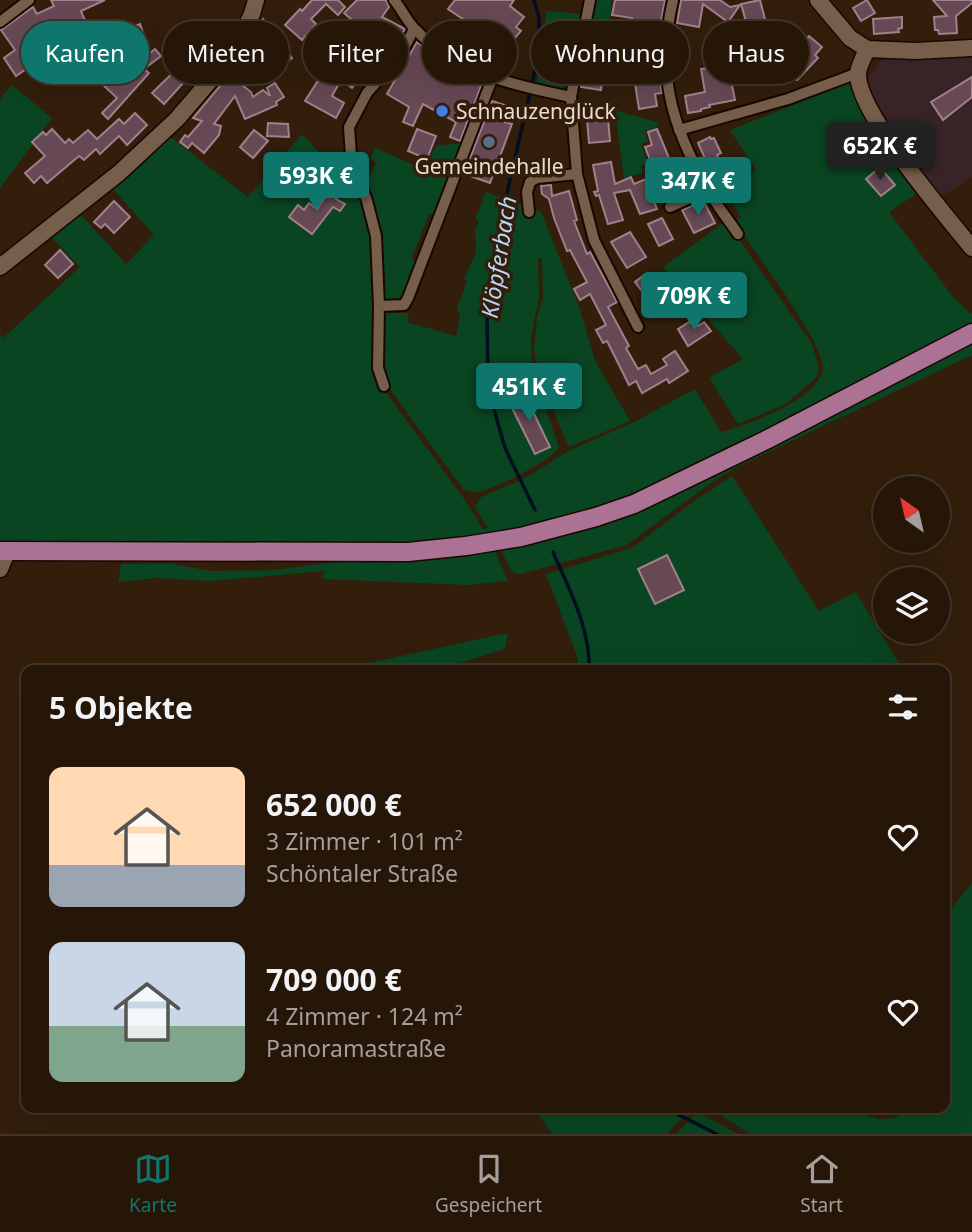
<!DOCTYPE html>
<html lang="de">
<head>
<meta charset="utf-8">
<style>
	body { margin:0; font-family:"Noto Sans",sans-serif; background:#322316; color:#f1f3f6; height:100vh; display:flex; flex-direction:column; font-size:26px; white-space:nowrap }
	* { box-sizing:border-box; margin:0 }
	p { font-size:23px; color:#a49f9c }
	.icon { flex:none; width:38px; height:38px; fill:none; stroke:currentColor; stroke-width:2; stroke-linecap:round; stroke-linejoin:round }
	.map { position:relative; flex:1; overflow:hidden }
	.sheet { position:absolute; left:21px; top:665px; width:929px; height:448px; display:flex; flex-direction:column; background:#261608; border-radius:14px; box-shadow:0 7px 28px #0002,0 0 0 2px #423529 }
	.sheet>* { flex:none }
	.guide { position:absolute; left:21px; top:21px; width:931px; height:63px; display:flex; gap:14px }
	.needle { width:46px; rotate:326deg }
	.buttons { position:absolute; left:873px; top:476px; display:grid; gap:14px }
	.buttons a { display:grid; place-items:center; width:77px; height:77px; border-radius:50%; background:#261608; box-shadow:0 7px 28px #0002,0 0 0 2px #423529; font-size:35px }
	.price { position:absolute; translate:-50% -60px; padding:0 16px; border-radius:7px; background:#0f766e; color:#fff; font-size:23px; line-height:46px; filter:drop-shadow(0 2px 4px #0008) }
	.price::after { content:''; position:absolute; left:50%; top:42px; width:21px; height:16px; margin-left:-10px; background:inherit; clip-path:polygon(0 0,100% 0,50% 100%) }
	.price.current { background:#222; color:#fff }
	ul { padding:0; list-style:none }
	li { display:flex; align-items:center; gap:21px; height:175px; padding:0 28px }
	li span { display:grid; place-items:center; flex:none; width:196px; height:140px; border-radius:14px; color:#555 }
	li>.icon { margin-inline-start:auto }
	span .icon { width:84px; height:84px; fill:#fffc; stroke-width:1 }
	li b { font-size:30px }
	h2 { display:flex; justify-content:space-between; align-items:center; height:84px; padding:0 28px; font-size:30px }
	.pill { padding:0 24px; border-radius:32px; background:#261608; box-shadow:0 7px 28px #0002,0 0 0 2px #423529; font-size:24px; line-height:63px }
	.pill.current { background:#0f766e; color:#fff }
	.dock { display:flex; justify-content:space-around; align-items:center; height:98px; border-top:2px solid #423529; background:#261608; font-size:19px; color:#a49f9c }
	.dock a { display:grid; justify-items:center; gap:4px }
	.dock .current { color:#0f766e }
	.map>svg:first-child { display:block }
	.industrial { fill:#382427 }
	.green { fill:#0a4522 }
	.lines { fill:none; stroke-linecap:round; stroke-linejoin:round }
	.stream { stroke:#010f20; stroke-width:3.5 }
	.building { fill:#664954; stroke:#a1808c; stroke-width:2 }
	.street-casing { stroke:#190700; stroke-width:14 }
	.secondary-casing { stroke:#190700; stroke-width:19 }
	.primary-casing { stroke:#190700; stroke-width:21 }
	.street { stroke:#765e4a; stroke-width:10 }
	.secondary { stroke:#765e4a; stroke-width:16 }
	.primary { stroke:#ab7293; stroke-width:18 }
	.shop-dot { fill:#3f7fe0; stroke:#321e0b; stroke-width:2.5 }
	.service-dot { fill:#5c6f8a; stroke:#321e0b; stroke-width:2.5 }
	.labels { text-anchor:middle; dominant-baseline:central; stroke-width:7; stroke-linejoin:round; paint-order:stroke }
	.poi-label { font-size:21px; fill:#ebddd1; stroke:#321e0b; text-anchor:start }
	.water-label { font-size:23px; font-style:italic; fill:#b8d7f7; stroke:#321e0b }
</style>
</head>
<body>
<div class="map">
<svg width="972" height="1134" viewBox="0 0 972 1134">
	<rect width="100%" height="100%" fill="#321e0b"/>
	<polygon class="industrial" points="972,53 972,177 947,193 938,194 931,188 879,118 868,89 869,77 879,62 892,57"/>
	<g class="green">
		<polygon points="594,0 612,0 605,60 601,71 579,69"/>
		<polygon points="546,11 585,14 567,83 564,87 557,89 535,86 544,56"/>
		<path d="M849,83l42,75 25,36 -27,18 64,85 16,15 3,1v12l-313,161 -93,34 -121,23h-445v-208l3,3 77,-71 -28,-29 29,-23 45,49 28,-29 -41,-46 55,-54 80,62 54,-63 40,43 13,-3 15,59 4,27 7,126 84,114 18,29 5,-1 -13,-21 6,-10 46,-20 41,-26 64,-28 63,-34 26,43c24,-6 101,-34 102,-64 1,-25 -71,-120 -89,-146l7,-5 -18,-27 33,-20 -26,-40z"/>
		<polygon points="12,85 52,118 0,188 0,99"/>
		<polygon points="615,110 658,123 657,127 645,131 648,142 641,144 648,163 641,166 643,173 624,178"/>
		<polygon points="463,143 436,212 429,215 412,257 416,266 404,295 394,302 385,299 381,295 361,170 370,175 376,163 370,158 375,148 424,169 436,146"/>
		<path d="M486,192l55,20 39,97 15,52 35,60 -61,26 -30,-70 -5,-27 3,-32 6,-21 -1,-39 -4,1 1,38 -8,40v21l3,17 25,72c-5,13 -64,41 -79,45 -5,1 -11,-1 -16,-2l-75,-102 -9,-21 3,-54h26l-2,9 49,14 4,-20 -3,-7 10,-28 -3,-2 12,-27 -1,-22 4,-9 -4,-2z"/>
		<polygon points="726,221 812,344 819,368 816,378 785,404 738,424 709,378 743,359 663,267"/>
		<polygon points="972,340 972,355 739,466 712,482 627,545 520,574 511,571 500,548 675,494"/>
		<polygon points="732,476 819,611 856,592 903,670 578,670 578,659 546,574 632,548 701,496"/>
		<polygon points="494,549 508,581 469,585 323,579 324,571 210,581 157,578 118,582 121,564 173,564 210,571 275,570 352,560"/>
		<polygon points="508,633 505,649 437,670 336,670"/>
		<polygon points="972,883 972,1134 751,1134 728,1120 712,1108 839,1108 880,1119 894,1118 912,1108 945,1108 945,908 949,911"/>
		<polygon points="533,1108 692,1108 667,1134 553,1134"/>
		<polygon points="702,1114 738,1134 676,1134 694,1115"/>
	</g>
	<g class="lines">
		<g class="stream">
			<polyline points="534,0 539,18 539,53 503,211 487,310 488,388 505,448 535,510"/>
			<path d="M553,552c16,37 38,78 36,118"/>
			<polyline points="665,1108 717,1134"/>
		</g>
	</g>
	<g class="building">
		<polygon points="51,0 105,0 81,11 86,23 82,24 83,26 58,38 62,45 45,53 52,64 44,70 38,61 16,76 4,58 15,50 1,30 33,7 37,14 54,6"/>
		<polygon points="312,0 338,0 345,7 338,15 326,4 311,19 316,24 302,40 285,25 300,9 302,11"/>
		<polygon points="357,0 386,0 389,7 382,17 405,29 394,50 375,72 369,67 352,88 341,80 332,96 344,103 336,118 305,101 319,79 326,84 345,60 348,63 366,43 358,35 362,29 344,13"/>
		<polygon points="455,0 514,0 510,6 524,17 516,27 521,31 514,39 491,21 475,43 506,57 499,70 474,59 476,54 454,37 467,22 448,9"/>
		<polygon points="615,0 665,0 659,32 647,29 642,47 658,49 658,58 649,57 647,84 660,82 662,93 655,94 657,106 639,109 634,77 619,74 623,53 619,52 623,34 629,36 632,18 612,15"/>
		<polygon points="681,0 720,0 730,7 740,5 728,22 703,4 699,27 677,23"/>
		<polygon points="760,0 767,27 749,32 741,4"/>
		<polygon points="867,0 875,13 861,21 853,8"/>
		<polygon points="933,0 972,0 972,3 956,16 957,33 939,34 938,30 935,30 934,17 947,16"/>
		<polygon points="902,17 902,28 898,29 899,32 874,34 873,19"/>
		<polygon points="263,19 292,58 274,71 262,55 258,59 254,47 260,36 256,34"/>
		<polygon points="140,24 146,41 124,49 118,32"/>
		<polygon points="809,36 822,47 815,55 818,58 797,80 781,65"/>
		<polygon points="205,42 213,51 203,60 200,65 204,68 197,75 194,71 164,104 152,93 183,63 181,61 191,49 194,52"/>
		<polygon points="417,42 445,64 442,68 472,85 473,83 481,86 460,141 450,137 456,122 423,104 413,126 403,122 409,107 387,94"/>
		<polygon points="147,44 150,53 155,49 161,56 144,69 149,73 108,119 102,113 117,98 99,81 116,62 135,80 129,63"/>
		<polygon points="718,66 719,68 728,66 735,100 709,105 710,107 701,109 701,111 688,113 685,96 705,92 701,69"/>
		<polygon points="236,67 242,72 237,81 251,92 253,97 263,90 270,96 267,88 275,83 284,97 276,102 277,105 245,119 235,96 214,124 221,126 219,135 204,153 192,143 188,148 180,142 185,135 188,137 202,121 193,118"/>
		<polygon points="604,69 612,70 610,82 602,81 601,90 581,87 584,71 603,74"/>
		<polygon points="972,77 972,97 943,120 931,102"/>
		<polygon points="492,101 511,107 505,122 512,124 490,183 464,174"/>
		<polygon points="596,108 597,119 608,118 610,141 589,143 587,119 584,120 584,109"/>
		<polygon points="135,113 147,125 127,145 119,136 100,154 96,149 84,160 79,156 47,183 41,176 34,183 25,173 45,156 32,142 43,132 46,135 52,129 65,143 69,139 73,143 88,130 97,139 119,119 124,124"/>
		<polygon points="268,123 288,124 289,137 267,136"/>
		<polygon points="417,129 436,136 427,159 408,151"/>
		<polygon points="657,129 669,158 652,165 645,147 652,145 648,132"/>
		<polygon points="254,130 268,141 253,158 240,147"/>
		<polygon points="710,137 711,139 714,138 721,153 717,155 718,157 707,163 698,143"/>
		<polygon points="683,159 694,187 681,193 678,188 674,190 664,165"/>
		<polygon points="611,162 615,184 631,177 634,184 646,179 657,209 640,214 630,190 614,193 623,220 608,224 599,195 596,196 594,192 598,191 593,165"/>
		<polygon points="880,167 895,185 881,196 866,179"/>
		<polygon points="551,185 552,196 569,191 577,220 574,221 587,254 590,252 617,302 608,307 629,346 626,348 638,369 646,365 651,374 667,365 663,359 675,351 688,371 669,383 667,379 642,393 636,381 629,385 607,341 603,343 596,330 606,325 590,294 580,300 574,289 587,282 570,250 567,251 554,218 549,199 542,194 541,186"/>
		<polygon points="331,189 339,194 336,199 345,204 340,211 333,207 312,234 289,217 298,205 304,210 309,203 317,209"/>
		<polygon points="114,201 130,217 114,233 105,224 101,228 94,222"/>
		<polygon points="696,204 697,207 705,204 715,223 694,233 682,210"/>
		<polygon points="662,218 673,239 659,246 648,224"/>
		<polygon points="630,232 646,257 627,268 611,242"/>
		<polygon points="60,250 73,264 58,278 45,265"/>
		<polygon points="655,275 670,295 654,307 635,282 643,276 647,281"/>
		<polygon points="694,319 698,326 704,322 711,331 688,346 678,329"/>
		<polygon points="524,393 550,447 535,454 508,400"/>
		<polygon points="667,555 684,590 655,604 638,569"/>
	</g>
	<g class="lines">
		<g class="street-casing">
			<g id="street">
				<path d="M394,0c8,9 13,22 22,30 40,43 100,56 155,67"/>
				<polyline points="590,0 571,97 577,174 594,240 638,327"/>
				<path d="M673,0c-17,72 -2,126 35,189 8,16 20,30 30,45"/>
				<polyline points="0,22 29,0"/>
				<polyline points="679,130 788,99 858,73"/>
				<polyline points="670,207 708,190"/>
				<polyline points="529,212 527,192 530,182 537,178 577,174"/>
				<polyline points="379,306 376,236 367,201 351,156 349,127 367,93 401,54 414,29"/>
				<polyline points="384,386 378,368 379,306 404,305 408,298 492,79"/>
			</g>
		</g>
		<g class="secondary-casing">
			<g id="secondary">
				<polyline points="818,0 850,38 867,49 915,51 972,48"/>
				<path d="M867,49c-3,8 -9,18 -9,25 -1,38 88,142 114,174"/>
				<polyline points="0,267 119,173 177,119 231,56 252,14 256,0"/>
				<polyline points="0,569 7,552"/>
			</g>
		</g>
		<g class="primary-casing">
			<polyline id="primary" points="0,551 408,552 466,546 521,537 596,517 634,504 766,440 972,333"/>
		</g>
		<use href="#street" class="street"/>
		<use href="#secondary" class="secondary"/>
		<use href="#primary" class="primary"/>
	</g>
	<circle class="shop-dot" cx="442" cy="111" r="7"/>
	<circle class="service-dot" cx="489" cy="142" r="7"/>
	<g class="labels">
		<g class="poi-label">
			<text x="456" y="111">Schnauzenglück</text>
			<text x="489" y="166" text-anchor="middle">Gemeindehalle</text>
		</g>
		<g class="water-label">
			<text transform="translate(498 257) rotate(-81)">Klöpferbach</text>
		</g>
	</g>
</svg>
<div class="buttons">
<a><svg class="needle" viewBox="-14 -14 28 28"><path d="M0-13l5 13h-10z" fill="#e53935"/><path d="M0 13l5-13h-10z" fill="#a49f9c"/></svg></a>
<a><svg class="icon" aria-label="layers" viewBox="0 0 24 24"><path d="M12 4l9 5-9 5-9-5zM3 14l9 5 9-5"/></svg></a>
</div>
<b class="price current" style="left:880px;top:182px">652K €</b>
<b class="price" style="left:316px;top:212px">593K €</b>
<b class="price" style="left:698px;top:217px">347K €</b>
<b class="price" style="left:694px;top:332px">709K €</b>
<b class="price" style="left:529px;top:423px">451K €</b>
<div class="guide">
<a class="pill current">Kaufen</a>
<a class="pill">Mieten</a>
<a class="pill">Filter</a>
<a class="pill">Neu</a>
<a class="pill">Wohnung</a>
<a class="pill">Haus</a>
</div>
<section class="sheet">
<h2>5 Objekte<svg class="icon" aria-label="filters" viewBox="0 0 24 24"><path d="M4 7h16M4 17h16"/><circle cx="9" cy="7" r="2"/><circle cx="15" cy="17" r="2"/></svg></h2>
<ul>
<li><span style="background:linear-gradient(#ffd9b3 70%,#9aa5b1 0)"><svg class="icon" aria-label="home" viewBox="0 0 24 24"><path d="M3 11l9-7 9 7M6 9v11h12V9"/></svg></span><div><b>652 000 €</b><p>3 Zimmer · 101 m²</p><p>Schöntaler Straße</p></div><svg class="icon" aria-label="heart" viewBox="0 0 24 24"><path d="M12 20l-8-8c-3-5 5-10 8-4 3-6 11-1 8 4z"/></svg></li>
<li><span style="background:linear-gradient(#c9d6e8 60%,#7fa58c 0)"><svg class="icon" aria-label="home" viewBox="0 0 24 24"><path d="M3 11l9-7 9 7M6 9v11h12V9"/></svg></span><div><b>709 000 €</b><p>4 Zimmer · 124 m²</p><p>Panoramastraße</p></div><svg class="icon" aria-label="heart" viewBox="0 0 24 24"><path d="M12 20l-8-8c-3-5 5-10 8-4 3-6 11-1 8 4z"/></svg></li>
</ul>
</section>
</div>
<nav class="dock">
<a class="current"><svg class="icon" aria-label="map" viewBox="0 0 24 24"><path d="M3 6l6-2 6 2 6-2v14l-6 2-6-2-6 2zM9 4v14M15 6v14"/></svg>Karte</a>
<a><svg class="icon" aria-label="saved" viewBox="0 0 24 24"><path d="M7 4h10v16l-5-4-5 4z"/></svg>Gespeichert</a>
<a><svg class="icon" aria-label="home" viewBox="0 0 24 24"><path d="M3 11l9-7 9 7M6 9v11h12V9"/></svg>Start</a>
</nav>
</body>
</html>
